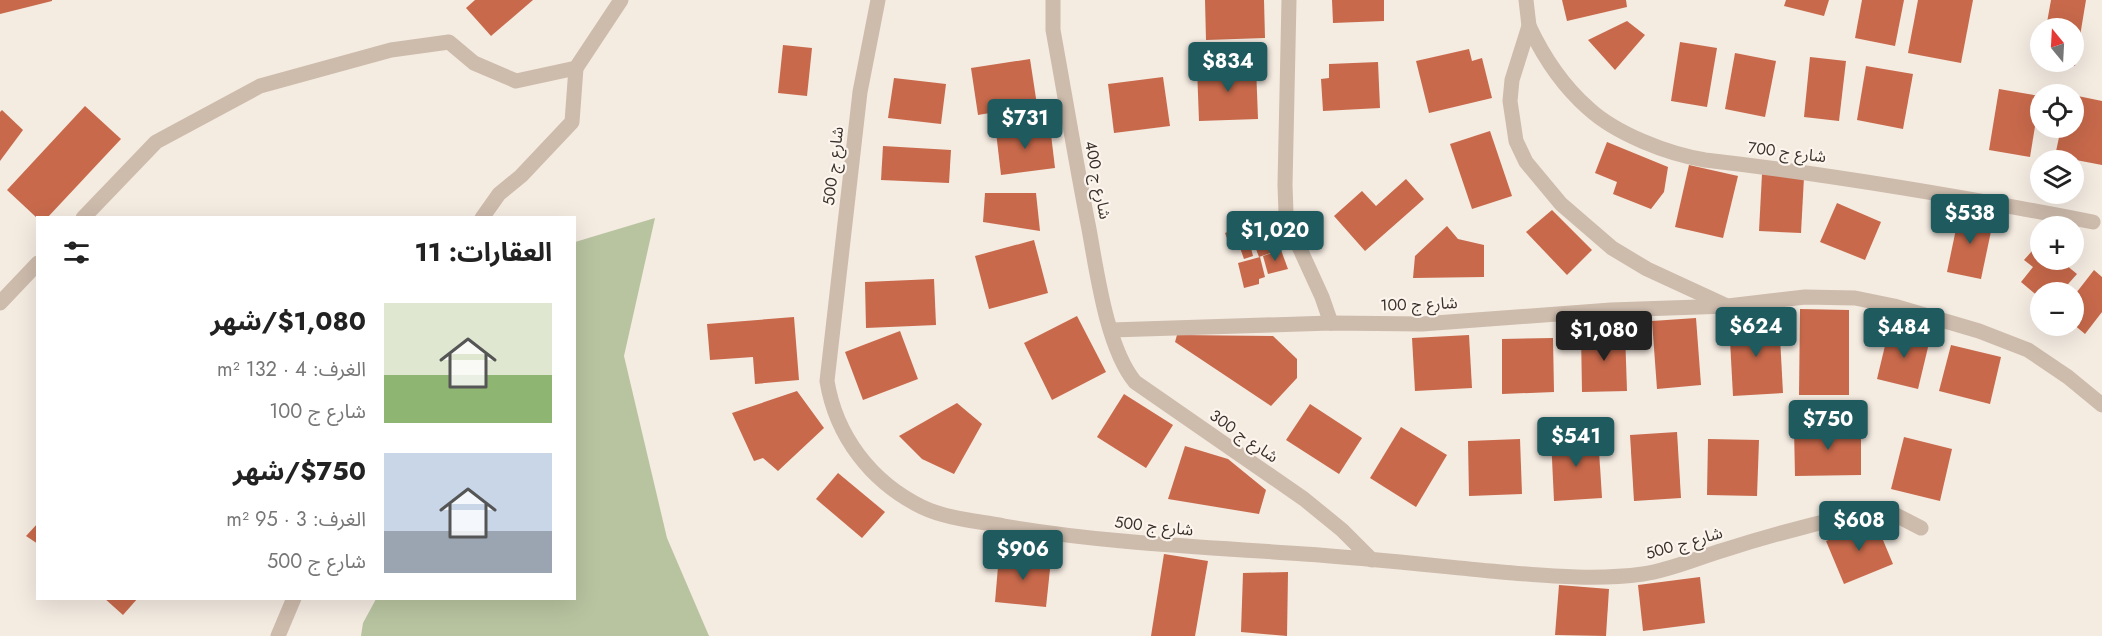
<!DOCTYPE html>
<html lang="ar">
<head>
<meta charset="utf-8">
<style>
	body { margin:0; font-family:Jost,"Noto Sans Arabic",sans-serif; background:#f2f2f2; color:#222; direction:rtl; height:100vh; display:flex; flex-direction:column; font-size:22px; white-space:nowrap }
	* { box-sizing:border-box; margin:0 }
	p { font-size:20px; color:#767676 }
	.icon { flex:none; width:33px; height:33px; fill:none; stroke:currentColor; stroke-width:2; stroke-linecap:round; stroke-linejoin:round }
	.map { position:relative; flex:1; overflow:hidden; direction:ltr }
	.sheet { position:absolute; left:36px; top:216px; width:540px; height:384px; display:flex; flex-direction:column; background:#fff; border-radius:0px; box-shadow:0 6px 24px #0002; direction:rtl }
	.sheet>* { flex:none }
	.needle { width:39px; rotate:342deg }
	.tools { position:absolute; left:2030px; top:18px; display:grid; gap:12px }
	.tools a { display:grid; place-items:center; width:54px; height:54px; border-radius:50%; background:#fff; box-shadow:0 6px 24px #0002; font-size:30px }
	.price { position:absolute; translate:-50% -51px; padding:0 14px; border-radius:6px; background:#1f5a5e; color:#fff; font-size:20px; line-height:39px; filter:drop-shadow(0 2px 3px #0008) }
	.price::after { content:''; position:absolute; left:50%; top:36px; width:18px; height:14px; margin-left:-9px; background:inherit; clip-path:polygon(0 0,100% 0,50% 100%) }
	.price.selected { background:#222; color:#fff }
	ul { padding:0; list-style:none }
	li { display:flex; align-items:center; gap:18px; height:150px; padding:0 24px }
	li span { display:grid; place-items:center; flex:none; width:168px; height:120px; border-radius:0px; color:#555 }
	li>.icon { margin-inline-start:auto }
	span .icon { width:72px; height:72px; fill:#fffc; stroke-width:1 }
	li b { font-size:26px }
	h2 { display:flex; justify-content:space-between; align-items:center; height:72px; padding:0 24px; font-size:26px }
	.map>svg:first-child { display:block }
	.green { fill:#b8c4a0 }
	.building { fill:#c8694b }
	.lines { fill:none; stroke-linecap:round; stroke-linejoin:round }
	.minor { stroke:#cdbbac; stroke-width:15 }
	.labels { text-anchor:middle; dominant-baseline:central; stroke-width:4.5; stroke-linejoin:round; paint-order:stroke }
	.street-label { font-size:16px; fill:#3b302b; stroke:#fbf5ee }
</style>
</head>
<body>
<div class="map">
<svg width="2102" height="636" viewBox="0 0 2102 636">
	<rect width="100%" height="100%" fill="#f4ebe1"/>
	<polygon class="green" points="655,218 624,356 667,538 709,636 361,636 363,623 376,599 574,598 575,242"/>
	<g class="building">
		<polygon points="0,0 52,0 52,1 0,14"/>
		<polygon points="475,0 533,0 491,36 466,8"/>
		<polygon points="1205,0 1264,0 1265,38 1206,40"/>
		<polygon points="1332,0 1384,0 1384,21 1333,23"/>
		<polygon points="1562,0 1626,0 1627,7 1567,21"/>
		<polygon points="1786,0 1829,0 1824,16 1784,6"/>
		<polygon points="1862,0 1904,0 1895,46 1855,38"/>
		<polygon points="1918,0 1973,0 1961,63 1908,53"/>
		<polygon points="2051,0 2086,0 2075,66 2054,63 2073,62 2073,28 2046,28"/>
		<polygon points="1627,21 1645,35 1615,70 1588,40"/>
		<polygon points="1680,42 1717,48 1707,107 1671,101"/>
		<polygon points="783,45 812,48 807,96 778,93"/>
		<polygon points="1469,49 1472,61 1482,58 1492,98 1429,113 1416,61"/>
		<polygon points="1735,53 1776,61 1765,117 1725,109"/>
		<polygon points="1810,57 1846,61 1839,121 1804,117"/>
		<polygon points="1030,59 1037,105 978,115 971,68"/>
		<polygon points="1378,62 1380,108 1323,111 1321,79 1329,78 1329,64"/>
		<polygon points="1256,66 1258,119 1199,121 1197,68"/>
		<polygon points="1866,66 1913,74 1903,129 1857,120"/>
		<polygon points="1163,77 1170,126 1114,133 1108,84"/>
		<polygon points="894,78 946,84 941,124 888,118"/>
		<polygon points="1999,89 2040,96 2030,157 1989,150"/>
		<polygon points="2073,95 2102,101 2102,165 2055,156 2061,128 2073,128"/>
		<polygon points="85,106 121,139 47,218 37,218 7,190"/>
		<polygon points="2,110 23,130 0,161 0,112"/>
		<polygon points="1050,126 1055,168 1001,175 996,132"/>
		<polygon points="1490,131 1512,196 1472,209 1450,144"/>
		<polygon points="1607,142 1668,167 1664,192 1651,209 1613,194 1617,182 1595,173"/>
		<polygon points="883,146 951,150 949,183 881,180"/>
		<polygon points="1689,165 1738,176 1723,238 1675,227"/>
		<polygon points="1762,174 1804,177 1801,233 1759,231"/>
		<polygon points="1406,179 1424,199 1365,251 1334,216 1362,191 1376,206"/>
		<polygon points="985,193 1036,193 1040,231 983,222"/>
		<polygon points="1837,203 1881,222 1865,260 1820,242"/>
		<polygon points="1552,210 1592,250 1567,275 1526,232"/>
		<polygon points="1960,210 1994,217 1981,279 1947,272"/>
		<polygon points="1245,224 1263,225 1268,243 1256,247"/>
		<polygon points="1243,226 1246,239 1230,246 1225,233"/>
		<polygon points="1447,226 1458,239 1484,245 1484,277 1413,278 1415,256"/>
		<polygon points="1034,240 1048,293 989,309 975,256"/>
		<polygon points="1249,240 1253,256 1244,259 1239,245"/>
		<polygon points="2040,242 2040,260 2060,260 2077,274 2061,292 2040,292 2040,298 2021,282 2033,267 2024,260"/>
		<polygon points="1273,244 1276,251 1259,257 1256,249"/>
		<polygon points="1281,250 1288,269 1268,274 1263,256"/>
		<polygon points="1260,257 1265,277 1259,279 1259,284 1244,288 1238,263"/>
		<polygon points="2094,270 2102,277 2102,312 2085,334 2073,324 2073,297"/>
		<polygon points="934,279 936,325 866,328 865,282"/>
		<polygon points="1800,309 1849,310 1849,395 1799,395"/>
		<polygon points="1077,316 1106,372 1052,400 1024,343"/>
		<polygon points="794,317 799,380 755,384 753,357 710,360 707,324"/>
		<polygon points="1696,318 1701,385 1657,389 1652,321"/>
		<polygon points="1779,319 1783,393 1733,396 1729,322"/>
		<polygon points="1889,329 1930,339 1918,389 1877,379"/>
		<polygon points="900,331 918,379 863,400 845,352"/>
		<polygon points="1625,332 1627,391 1582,392 1581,333"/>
		<polygon points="1177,335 1273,336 1297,359 1297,378 1271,406 1175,342"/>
		<polygon points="1469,335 1472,388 1415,391 1412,338"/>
		<polygon points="1553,338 1554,392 1502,394 1502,339"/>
		<polygon points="1951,345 2001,357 1990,404 1939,391"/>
		<polygon points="797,391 824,428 778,471 763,458 754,461 732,413"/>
		<polygon points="1124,394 1173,425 1146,468 1097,437"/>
		<polygon points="957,403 982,424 954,474 922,459 899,436"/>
		<polygon points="1310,404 1362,438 1339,474 1286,440"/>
		<polygon points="1401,427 1447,455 1416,507 1370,478"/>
		<polygon points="1861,427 1861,475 1795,476 1794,428"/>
		<polygon points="1677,432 1681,498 1634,501 1630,435"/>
		<polygon points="1598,435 1602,498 1554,501 1551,438"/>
		<polygon points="1904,437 1952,449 1940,501 1891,489"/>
		<polygon points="1520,439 1522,494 1469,496 1468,441"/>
		<polygon points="1708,439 1759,440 1757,496 1707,495"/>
		<polygon points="1185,446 1228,459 1266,490 1259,514 1168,499"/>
		<polygon points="838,473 885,512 862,538 816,499"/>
		<polygon points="1875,521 1893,564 1844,584 1826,541"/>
		<polygon points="38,523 38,544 26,536"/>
		<polygon points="1164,554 1208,561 1195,636 1151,636"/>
		<polygon points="999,555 1051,560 1046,607 995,602"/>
		<polygon points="1288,572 1287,636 1241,632 1243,573"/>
		<polygon points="1700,577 1705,623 1643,631 1638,585"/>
		<polygon points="1559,585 1609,589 1606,636 1555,635"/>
		<polygon points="104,598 138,598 123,615"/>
	</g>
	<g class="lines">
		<g class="minor">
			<path d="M878,0l-18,92 -33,289c9,55 44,101 95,126 25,12 56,14 82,19 99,17 200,21 300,28 62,4 124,11 186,17 51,4 102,10 153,3 28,-4 54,-16 81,-24 47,-15 100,-29 148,-39l20,2 29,15"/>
			<path d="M1053,0v30c12,66 23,133 36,199 8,44 18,119 46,153l169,117 38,31 30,30"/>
			<polyline points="1289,0 1285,185 1286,213 1290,227 1322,297 1331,323"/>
			<polyline points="1526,0 1529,26 1512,80 1510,101 1516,141 1526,162 1561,204 1612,248 1647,269 1725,305"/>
			<path d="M1529,26c14,30 34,60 59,82 28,26 80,46 117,52 131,15 259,37 388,62"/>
			<polyline points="83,218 156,142 260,86 391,50 449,42 474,63 516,81 576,68 621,0"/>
			<polyline points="482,218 499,194 521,176 572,122 576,68"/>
			<polyline points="0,303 38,263"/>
			<polyline points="1111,330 1331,323 1422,324 1611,310 1728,306 1805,297 1855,298 1894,306 1979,331 2028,350 2068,377 2102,405"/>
			<polyline points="278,636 294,598"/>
		</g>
	</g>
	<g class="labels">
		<g class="street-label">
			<text transform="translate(1787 152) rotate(7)">شارع ج 700</text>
			<text transform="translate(833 166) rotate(-83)">شارع ج 500</text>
			<text transform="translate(1098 180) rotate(79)">شارع ج 400</text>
			<text transform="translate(1419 304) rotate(-2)">شارع ج 100</text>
			<text transform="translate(1244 436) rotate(35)">شارع ج 300</text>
			<text transform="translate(1154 526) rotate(6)">شارع ج 500</text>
			<text transform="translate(1684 543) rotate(-16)">شارع ج 500</text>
		</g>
	</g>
</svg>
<div class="tools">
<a><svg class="needle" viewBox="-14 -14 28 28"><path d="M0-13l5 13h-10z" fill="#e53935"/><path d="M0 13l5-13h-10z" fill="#767676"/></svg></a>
<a><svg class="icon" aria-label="locate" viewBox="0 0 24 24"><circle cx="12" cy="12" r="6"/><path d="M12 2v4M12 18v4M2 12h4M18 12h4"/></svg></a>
<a><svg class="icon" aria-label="layers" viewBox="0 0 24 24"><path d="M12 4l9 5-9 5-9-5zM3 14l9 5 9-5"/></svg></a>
<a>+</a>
<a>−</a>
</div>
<b class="price" style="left:1228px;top:93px">$834</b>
<b class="price" style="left:1025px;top:150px">$731</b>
<b class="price" style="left:1970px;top:245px">$538</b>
<b class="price" style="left:1275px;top:262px">$1,020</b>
<b class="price" style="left:1756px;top:358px">$624</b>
<b class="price" style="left:1904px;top:359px">$484</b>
<b class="price selected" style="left:1604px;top:362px">$1,080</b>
<b class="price" style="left:1828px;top:451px">$750</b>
<b class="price" style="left:1576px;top:468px">$541</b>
<b class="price" style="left:1859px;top:552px">$608</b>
<b class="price" style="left:1023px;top:581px">$906</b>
<section class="sheet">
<h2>العقارات: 11<svg class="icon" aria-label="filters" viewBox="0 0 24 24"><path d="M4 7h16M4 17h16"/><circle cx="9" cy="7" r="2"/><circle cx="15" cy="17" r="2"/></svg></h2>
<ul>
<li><span style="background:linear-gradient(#dfe7d0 60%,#8fb573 0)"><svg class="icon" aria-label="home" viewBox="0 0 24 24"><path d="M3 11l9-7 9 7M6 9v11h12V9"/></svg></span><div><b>$1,080/شهر</b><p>الغرف: 4 · 132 m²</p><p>شارع ج 100</p></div></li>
<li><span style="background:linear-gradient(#c9d6e8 65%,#9aa5b1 0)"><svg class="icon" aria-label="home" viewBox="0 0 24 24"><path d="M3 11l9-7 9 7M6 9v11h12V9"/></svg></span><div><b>$750/شهر</b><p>الغرف: 3 · 95 m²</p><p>شارع ج 500</p></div></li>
</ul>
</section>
</div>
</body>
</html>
